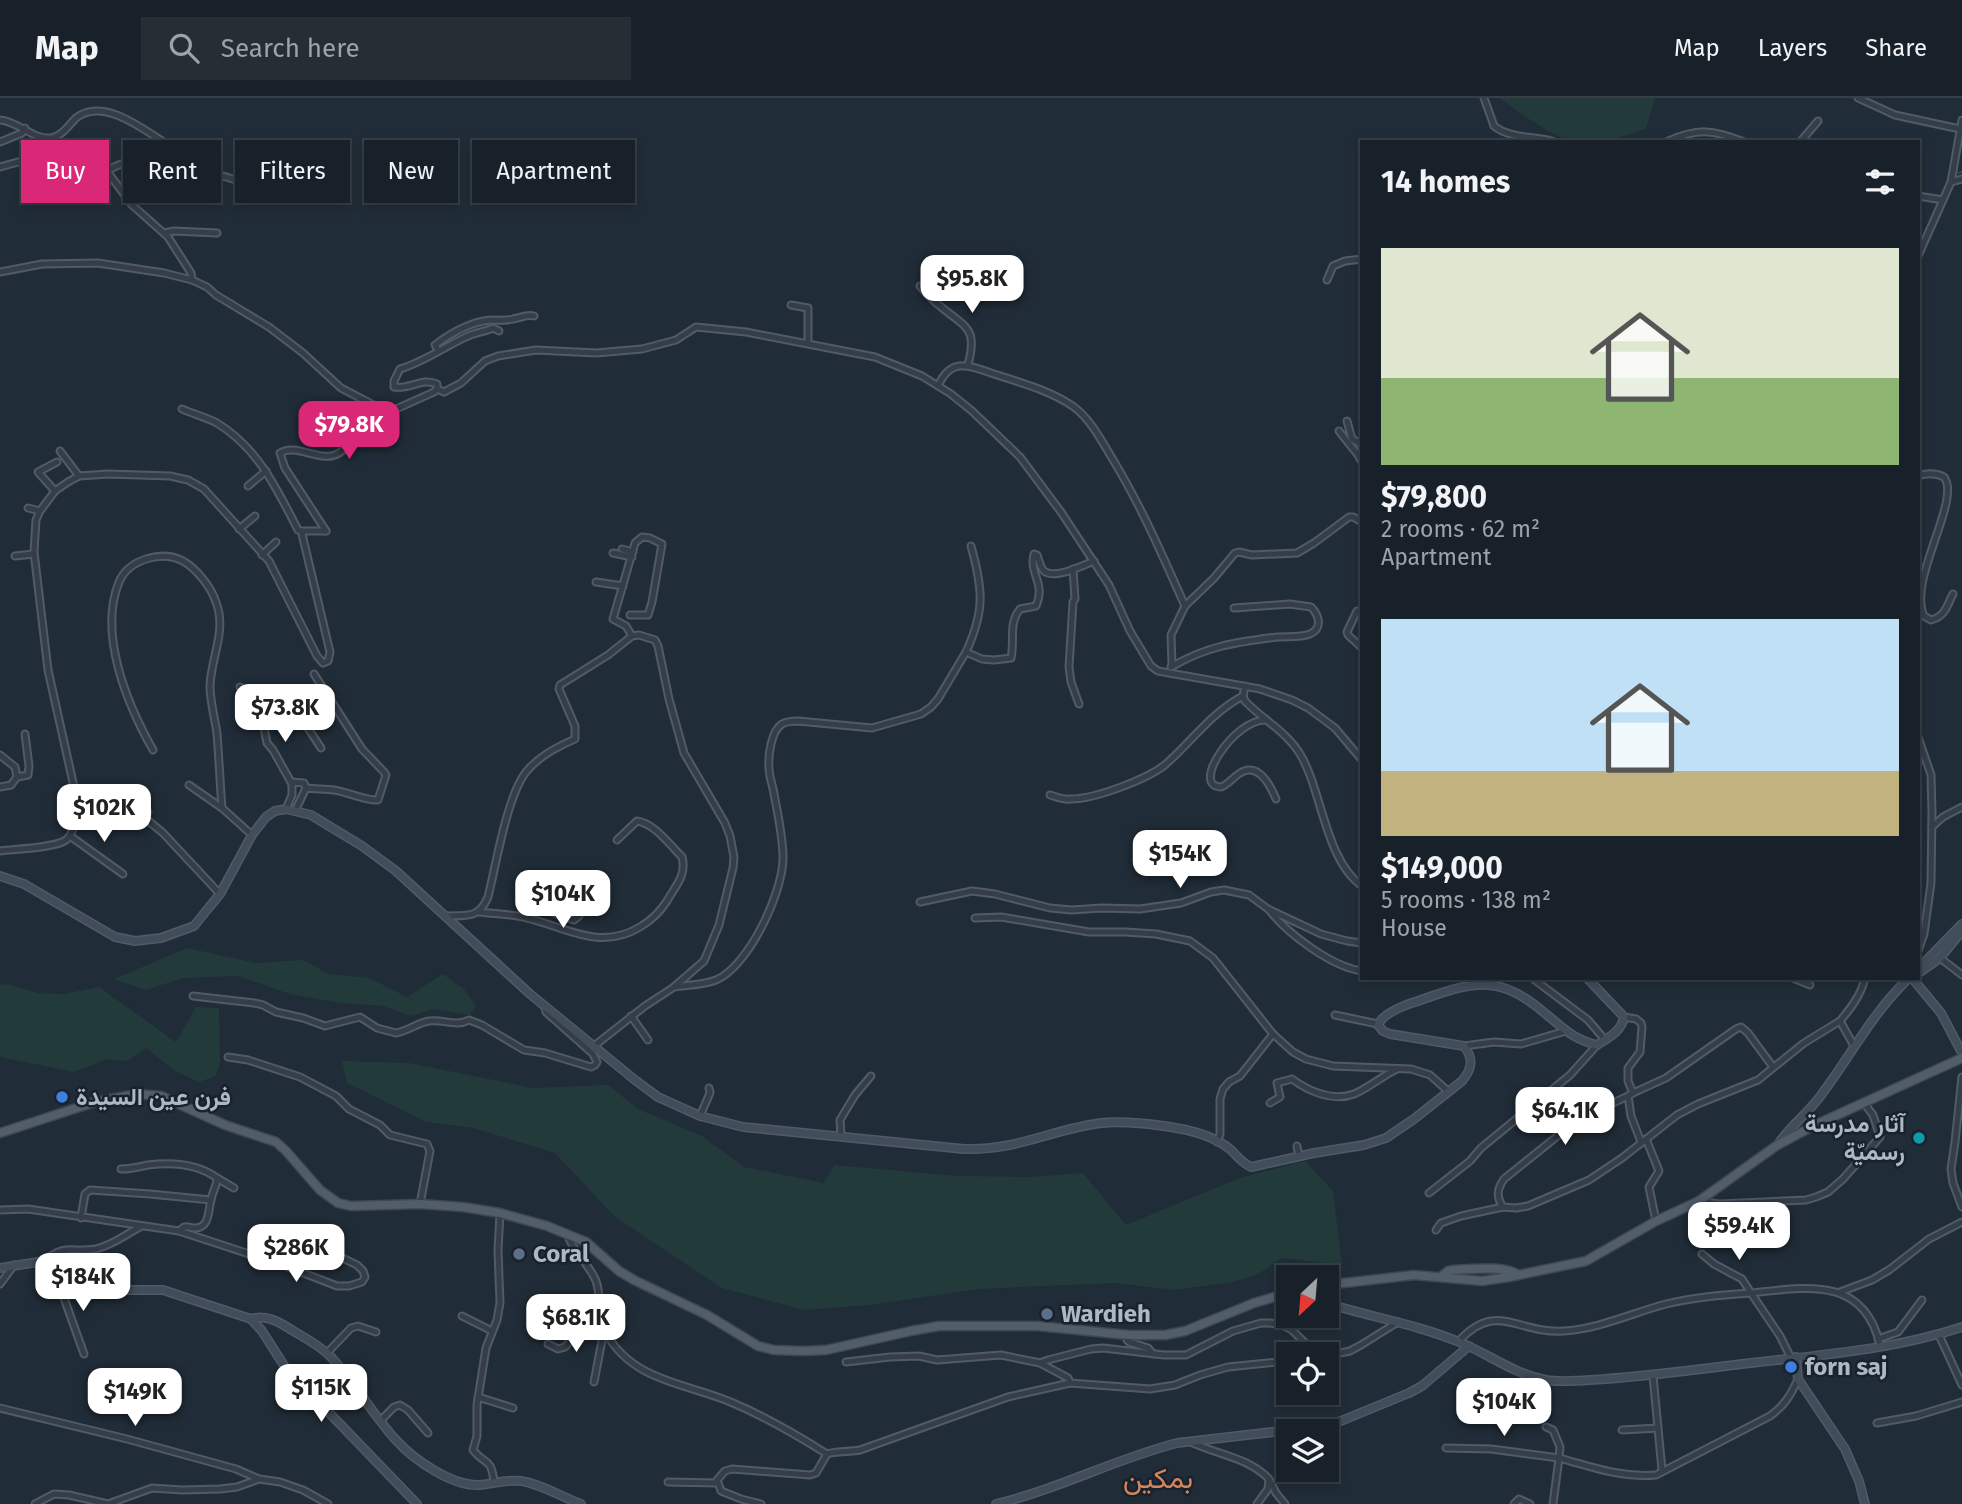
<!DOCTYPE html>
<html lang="en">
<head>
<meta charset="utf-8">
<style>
	body { margin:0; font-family:"Fira Sans",Vazirmatn,sans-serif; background:#252e35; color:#f1f3f6; height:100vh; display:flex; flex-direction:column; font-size:26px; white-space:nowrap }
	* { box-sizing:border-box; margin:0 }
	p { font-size:23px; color:#9fa3a8 }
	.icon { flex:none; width:38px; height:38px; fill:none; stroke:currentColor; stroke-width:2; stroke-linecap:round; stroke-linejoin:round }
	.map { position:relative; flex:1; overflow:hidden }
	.panel { position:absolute; left:1360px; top:42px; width:560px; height:840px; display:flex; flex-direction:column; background:#182129; border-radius:0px; box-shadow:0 4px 10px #0003,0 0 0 2px #363e46 }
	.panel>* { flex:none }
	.guide { position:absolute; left:21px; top:42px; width:665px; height:63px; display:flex; gap:14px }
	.needle { width:46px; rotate:206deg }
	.tools { position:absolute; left:1276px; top:1167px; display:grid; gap:14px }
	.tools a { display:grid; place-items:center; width:63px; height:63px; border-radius:0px; background:#182129; box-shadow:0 4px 10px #0003,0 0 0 2px #363e46; font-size:35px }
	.price { position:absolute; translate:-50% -60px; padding:0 16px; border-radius:14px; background:#fff; color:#222; font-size:23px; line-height:46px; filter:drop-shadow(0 2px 4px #0008) }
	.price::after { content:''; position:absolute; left:50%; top:42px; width:21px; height:16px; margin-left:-10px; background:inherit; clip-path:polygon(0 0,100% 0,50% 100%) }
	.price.selected { background:#db2777; color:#fff }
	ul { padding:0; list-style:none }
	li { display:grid; align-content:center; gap:14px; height:371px; padding:0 21px }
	li span { display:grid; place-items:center; height:217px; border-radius:0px; color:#555 }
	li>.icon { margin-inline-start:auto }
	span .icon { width:126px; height:126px; fill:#fffc; stroke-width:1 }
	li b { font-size:30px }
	h2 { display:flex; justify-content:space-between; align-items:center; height:84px; padding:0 21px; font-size:30px }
	.tag { padding:0 24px; border-radius:0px; background:#182129; box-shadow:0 4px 10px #0003,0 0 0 2px #363e46; font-size:24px; line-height:63px }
	.tag.selected { background:#db2777; color:#fff }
	header { display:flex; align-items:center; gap:42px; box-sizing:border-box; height:98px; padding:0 35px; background:#182129; border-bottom:2px solid #363e46 }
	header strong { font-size:33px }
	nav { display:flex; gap:38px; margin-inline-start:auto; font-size:24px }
	.search { width:490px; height:63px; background:#252e35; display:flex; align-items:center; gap:18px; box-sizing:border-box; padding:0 24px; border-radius:0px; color:#9fa3a8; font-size:26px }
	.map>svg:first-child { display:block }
	.green { fill:#233a3a }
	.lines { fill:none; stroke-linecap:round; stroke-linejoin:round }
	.stream { stroke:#33495f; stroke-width:2 }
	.street-casing { stroke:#515b66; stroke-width:9 }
	.secondary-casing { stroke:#515b66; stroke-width:10 }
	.primary-casing { stroke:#3d4652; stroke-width:11 }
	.street { stroke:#343d48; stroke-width:5 }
	.secondary { stroke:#424d5b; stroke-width:7 }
	.primary { stroke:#515d68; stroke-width:8 }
	.shop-dot { fill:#3f7fe0; stroke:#19222c; stroke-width:2.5 }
	.culture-dot { fill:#0f9aa8; stroke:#19222c; stroke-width:2.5 }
	.service-dot { fill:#5c6f8a; stroke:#19222c; stroke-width:2.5 }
	.labels { text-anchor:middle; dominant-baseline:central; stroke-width:5; stroke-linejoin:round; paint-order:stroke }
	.poi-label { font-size:24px; font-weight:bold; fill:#aeb8c5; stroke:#19222c; text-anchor:start }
	.quarter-label { font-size:28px; fill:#d3865b; stroke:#19222c }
</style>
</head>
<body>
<header>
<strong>Map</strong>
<div class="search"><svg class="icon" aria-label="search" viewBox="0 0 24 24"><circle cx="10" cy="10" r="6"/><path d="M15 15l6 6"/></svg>Search here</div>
<nav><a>Map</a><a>Layers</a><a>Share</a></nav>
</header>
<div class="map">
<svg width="1962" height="1406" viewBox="0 0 1962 1406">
	<rect width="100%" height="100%" fill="#202c37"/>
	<g class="green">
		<path d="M1500,0h155l-9,30c-23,10 -50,16 -75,13 -14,-2 -60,-33 -71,-43z"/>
		<polygon points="187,850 256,865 303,862 329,876 369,880 407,899 443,876 464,891 476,908 470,917 433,911 411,918 383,908 342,905 290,896 238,878 183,880 146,892 114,881"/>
		<polygon points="7,886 38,895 63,896 99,889 176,944 196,909 219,910 220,965 216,978 199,984 175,973 146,950 127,963 108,961 74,974 0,959 0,887"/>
		<polygon points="342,963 409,965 533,990 608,987 638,1011 702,1038 744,1069 824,1085 834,1067 957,1078 1029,1079 1083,1075 1126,1127 1242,1079 1305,1063 1333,1093 1342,1167 1282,1160 1258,1176 1233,1184 1174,1192 1116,1185 978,1191 870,1207 804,1212 722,1190 614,1118 555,1055 473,1030 426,1024 347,985"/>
	</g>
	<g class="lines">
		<polyline class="stream" points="1958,75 1962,74"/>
		<g class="street-casing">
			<g id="street">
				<path d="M1484,0l10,28c16,13 42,10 61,16"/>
				<polyline points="1858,0 1895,17 1960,31"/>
				<path d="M0,22c18,1 33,20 51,18 11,-2 18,-13 25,-20 26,-20 63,8 86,23 4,6 5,12 1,17 -20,1 -39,2 -56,13l25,34 36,32 23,36 1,7"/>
				<polyline points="0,44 22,35 25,30"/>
				<path d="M1666,44c31,-14 47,-13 78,0"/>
				<polyline points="1800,44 1818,23"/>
				<polyline points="163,60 256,88 260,88 270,93 293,98"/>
				<polyline points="0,69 47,56 50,51 48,40"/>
				<polyline points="1951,84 1962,81"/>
				<polyline points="1918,98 1943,102"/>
				<polyline points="164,135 174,133 217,135"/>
				<polyline points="1918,158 1951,84 1962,22"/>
				<polyline points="0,174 42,166 98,165 164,175 192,182 207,189 216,197 269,229 303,255 341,290 385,313 396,311 434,294 437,291 444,294 461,285 485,263 498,258 536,252 596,255 642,251 676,242 696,229 746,234 875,259 922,278 951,296 972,313 1020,359 1061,414 1109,487 1130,533 1151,568 1158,573 1260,591 1292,602 1308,610 1335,630 1362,662"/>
				<polyline points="1327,182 1333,168 1345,163 1362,161"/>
				<path d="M920,188c6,7 12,14 20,20 26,22 38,21 28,59"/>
				<polyline points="791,207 808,210 808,245"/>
				<path d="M438,252l-3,-5c16,-12 35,-23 55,-25 8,0 15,1 23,-1 8,-1 13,-5 21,-3"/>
				<path d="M938,288c12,-27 28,-22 53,-13 27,9 59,17 83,34 17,13 27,33 38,51 29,48 50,96 73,148"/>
				<path d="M437,291v-5c-14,-7 -28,6 -43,3v-6l6,-12c24,-7 44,-22 66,-32 9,-5 19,-5 27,-9l6,3"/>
				<path d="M182,311c11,5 24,8 35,14 41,25 60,66 81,107l4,1"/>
				<polyline points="1347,323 1352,341 1359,345 1362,344"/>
				<polyline points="1339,333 1358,357 1362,364"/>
				<polyline points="60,353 79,378"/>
				<path d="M1918,378c9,-3 18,-3 26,1 18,23 -37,103 -20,139l7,4c15,-4 16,-15 22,-26"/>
				<polyline points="248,388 266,373"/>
				<polyline points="55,393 38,374 57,364"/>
				<polyline points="28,410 40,413"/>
				<polyline points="239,431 255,418"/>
				<path d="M326,433l-41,-63 -5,-15c15,-10 38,8 55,2 13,-5 22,-22 32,-31 6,-5 13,-7 18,-13"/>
				<polyline points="622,451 633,454"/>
				<polyline points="613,455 632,459"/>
				<polyline points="262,457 276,444"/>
				<polyline points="15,458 34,456"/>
				<polyline points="1073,471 1075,501 1073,504 1069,569 1071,584 1079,606"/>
				<polyline points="596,484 623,488"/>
				<polyline points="1362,513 1357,513 1347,534 1348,537 1362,550"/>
				<polyline points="630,517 648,517 652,504 662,446 650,440 642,439 635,445 613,521 626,528 632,538"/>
				<path d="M966,554c19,-41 17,-63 5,-106"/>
				<polyline points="1172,567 1171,537 1185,508 1214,480 1235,455 1239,454 1252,457 1297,455 1314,445 1349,419 1353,419 1362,424"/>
				<path d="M1171,569c36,-21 65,-25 106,-30 10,-1 23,1 33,-3 13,-6 9,-19 1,-27l-21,-3 -56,4"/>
				<path d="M1245,588l-2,10 2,5c17,18 42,31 55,53 22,36 25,106 62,132"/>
				<polyline points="240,589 258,610 263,625 267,645 273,652 292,686 292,697 286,711"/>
				<path d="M259,614c11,-12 24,-15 39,-8l6,18 17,26"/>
				<path d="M1266,622c-32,-1 -76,67 -45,67 9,-3 14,-13 23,-16 16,-6 27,16 32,28"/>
				<polyline points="1918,639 1931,677 1932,714 1931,785 1924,836 1918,853"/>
				<path d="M153,652c-26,-46 -55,-116 -34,-168 10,-23 43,-32 64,-21 14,8 28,26 33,41 11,29 -5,55 -6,84 0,16 5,32 7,48 2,24 3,49 5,74"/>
				<polyline points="0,657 15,669 17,679 11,687 0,689"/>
				<polyline points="17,679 28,677 29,668 25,636"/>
				<polyline points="291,684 304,685 306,690"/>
				<polyline points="189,687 222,710 252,737"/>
				<path d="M1050,697c7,2 13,5 21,4 24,0 77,-20 95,-35 26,-23 46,-52 77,-68"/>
				<path d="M131,708c7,-2 14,-1 17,6l-3,6 18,15 57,61"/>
				<path d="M295,713l11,-23c10,1 19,1 28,2 14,2 32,11 44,10l8,-25 -2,-3 -22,-23 -48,-75"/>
				<polyline points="1932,729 1943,719 1962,709"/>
				<polyline points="70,738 123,776"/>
				<path d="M0,753c15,-2 55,-3 66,-11 12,-9 10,-40 8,-53l-26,-117 -14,-118 2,-32 4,-9 15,-20 13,-9 11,-6 29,-2 62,2 18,4 16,9 65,72 48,95 6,7 5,-2 2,-9 -28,-118 2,-3h22"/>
				<polyline points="920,804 972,793 995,796 1050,810 1072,812 1101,810 1140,811 1181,805 1211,794 1224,792 1249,797 1268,811 1321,836 1347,843 1362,845"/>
				<path d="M1270,813c18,23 62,56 92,60"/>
				<path d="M479,814c16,2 33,2 48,6 41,10 73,33 113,9 12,-7 20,-15 27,-26 8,-15 20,-25 15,-44 -12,-12 -28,-34 -45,-36l-20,19"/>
				<polyline points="555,815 572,780 576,780 598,791"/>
				<path d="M446,818c20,-1 33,3 42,-19 8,-32 19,-101 38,-125 13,-16 31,-25 49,-33v-13l-16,-37 1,-4 48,-30 24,-19 7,-1 16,5 3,6 11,53 15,54 41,70 5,13 4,21 -1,11 -14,57 -15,36 -30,26 -29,19 -51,40"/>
				<polyline points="527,820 535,808 574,822 579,818"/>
				<polyline points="975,820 1001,819 1089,834 1125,834 1156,836 1190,843 1213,860 1273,936 1293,954 1306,961 1333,968 1411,971 1430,977 1449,994"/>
				<polyline points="1940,860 1962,877"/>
				<polyline points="1532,880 1588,922 1605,942"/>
				<polyline points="1793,880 1810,887"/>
				<path d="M674,889c13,-2 30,-2 42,-7 33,-14 67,-88 67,-122 0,-21 -5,-43 -9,-64 -1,-8 -5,-17 -5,-26 -1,-12 2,-37 13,-44 5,-3 11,-3 16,-3l74,7 49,-14 10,-7 7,-8 28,-47 16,7 12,1 17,-2c4,-18 -3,-34 9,-49l16,-3c10,-23 -7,-31 -2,-52l3,1c2,5 3,12 7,16 11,9 39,-6 50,-10"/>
				<path d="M193,898l61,7 9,2 13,7 27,6 22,8 35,-9 17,11 19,5c12,-2 21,-10 33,-12 15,-2 27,6 40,-1l13,5 42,25 21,3 46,14 4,-2 2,-3 -4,-8 -47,-42 -1,-5"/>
				<polyline points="1335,917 1378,926"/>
				<polyline points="631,918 648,942"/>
				<polyline points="1624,919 1636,921 1641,925 1642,929 1640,954 1628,970 1628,983 1633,995 1628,998 1631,1018 1641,1044"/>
				<path d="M1840,923c11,-13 21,-26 25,-43"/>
				<polyline points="1464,948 1494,944 1521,946 1566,933"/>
				<polyline points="228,959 248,962 300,979 336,998 349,1011 380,1027 390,1037 427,1046 430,1053 420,1106"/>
				<polyline points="1962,979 1955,1044 1951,1071 1953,1085 1962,1109"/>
				<polyline points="1633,995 1666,980 1736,931 1741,929 1748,935 1773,969"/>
				<path d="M1628,998l-32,15 -26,15 -66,53c-7,10 -8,18 -1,28l13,1 12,-2 61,-26 33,-22 55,-43 21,-11 60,-24 46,-37 36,-22 14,25"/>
				<path d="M1270,1005l10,-6 -3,-14 15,-4c16,12 41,23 62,15 15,-6 28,-18 43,-25"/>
				<polyline points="700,1018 710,995 709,990"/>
				<polyline points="841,1038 840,1022 855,997 871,978"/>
				<polyline points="1646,1041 1659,1073 1649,1089 1656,1123"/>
				<polyline points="1217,1044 1220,1036 1220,1001 1223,991 1229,984 1240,978 1273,936"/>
				<polyline points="1297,1048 1299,1058"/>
				<path d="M121,1071c10,0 18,-2 27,-4 24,-3 50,-1 69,13 0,9 -5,14 -6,22 -3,10 -1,28 -16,28 -4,0 -7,-2 -11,-1l-5,4"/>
				<polyline points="217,1080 234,1090"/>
				<polyline points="1429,1095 1470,1063 1481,1050 1570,977 1597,947"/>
				<polyline points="1699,1103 1719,1106 1806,1102 1816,1099 1828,1094 1843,1081 1880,1039 1873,1017 1864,1005"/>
				<polyline points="0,1112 28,1111 179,1133 280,1166 337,1188 349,1188 362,1184 365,1179 363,1173 357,1167 322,1150"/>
				<polyline points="81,1120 85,1096 90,1092 150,1096 211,1102"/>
				<polyline points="1436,1132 1441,1125 1461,1118 1503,1109"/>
				<path d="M568,1138c6,17 21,28 28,45 6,17 1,35 10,52 27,49 81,50 127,70 33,14 64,32 94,51"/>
				<polyline points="279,1147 280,1166"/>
				<path d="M1702,1156l12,10 28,15 9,14c56,-6 113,-17 129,52"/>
				<path d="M44,1163c22,-18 27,-8 52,-12 17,-4 29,-14 44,-22"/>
				<polyline points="63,1173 60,1189 84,1256"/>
				<polyline points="0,1186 14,1167"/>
				<polyline points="1840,1194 1872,1182 1889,1172 1929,1141 1962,1124"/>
				<polyline points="462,1218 492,1233"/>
				<polyline points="1129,1237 1127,1242 1129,1244 1148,1250 1153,1256"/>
				<polyline points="1939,1237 1962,1287"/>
				<polyline points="1878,1241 1898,1234 1922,1202"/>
				<path d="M1459,1243c37,-41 59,-7 104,-10 36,-2 69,-18 103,-27 28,-7 57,-9 85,-11l29,43 11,22"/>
				<polyline points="548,1246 558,1251 565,1249 573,1240 601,1224"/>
				<polyline points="327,1255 351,1230 358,1228 376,1234"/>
				<polyline points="1298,1256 1306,1246"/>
				<polyline points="846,1264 890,1259 919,1258 937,1262 1001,1257 1040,1265 1068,1280 1070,1285"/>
				<polyline points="1040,1265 1048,1262 1091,1251 1103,1250 1164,1257 1186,1257 1233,1233 1261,1225 1270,1225 1282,1227 1292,1232 1306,1246 1340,1255 1350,1253 1361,1247 1398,1224"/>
				<polyline points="1653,1278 1662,1372"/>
				<polyline points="594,1284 604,1232"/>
				<polyline points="478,1299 513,1310"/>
				<polyline points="0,1310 127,1341 236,1371 259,1381 280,1384 303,1392 328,1406"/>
				<polyline points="381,1322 394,1309 400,1307 408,1312 428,1335"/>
				<polyline points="1877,1325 1916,1318 1962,1304"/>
				<polyline points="1622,1332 1658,1330"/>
				<path d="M1191,1344c26,13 57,15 78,37l-1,10 -11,15"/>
				<polyline points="1446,1350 1491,1351 1559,1360 1560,1349 1553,1332 1546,1329"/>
				<polyline points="1270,1383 1276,1395 1285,1406"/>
				<path d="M494,1384c-3,-26 -9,-16 -21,-32l4,-14v-31l9,-57 11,-28 3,-17 -2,-53 2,-37"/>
				<polyline points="668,1384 717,1385"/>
				<polyline points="35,1406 54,1396 69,1397 108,1406 152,1390 182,1392 220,1391 237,1389 259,1381"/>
				<path d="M761,1406l-20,-5 -20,-8 -4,-11 8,-9 7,-2 78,6 6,-2 11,-19c7,-3 23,-2 33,-4l148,-53 62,-14 80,6 25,-4 25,-10 28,-8 60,-6"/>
				<polyline points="1514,1406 1519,1401 1530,1406"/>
				<path d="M1553,1406l6,-46c33,9 63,20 97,17l114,-59c14,-10 21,-21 28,-37"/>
			</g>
		</g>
		<g class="secondary-casing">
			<g id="secondary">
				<path d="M0,778l24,8 91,53 20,4 26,-3 33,-12 12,-15 14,-17 32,-59 14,-18 9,-6 11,-2 25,6 51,31 34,25 134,123 105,86 23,17 42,19 43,11 221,22c52,2 89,-20 137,-26 22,-2 54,1 75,5 18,3 41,10 55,22 7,7 11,13 20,17l63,-14 50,-8 22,-7 28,-19 48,-38c10,-12 12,-22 2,-35l-74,-12 -7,-3 -5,-6c5,-12 27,-20 40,-24 56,-20 81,-28 129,14 19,15 26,24 50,30 11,-7 25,-14 27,-28l-37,-39"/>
				<polyline points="1918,871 1962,826"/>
				<polyline points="1919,875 1940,860 1962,833"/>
				<polyline points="1912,880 1941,915 1962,955"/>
				<path d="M1778,1046c13,-19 33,-33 46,-53 29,-39 49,-79 85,-113"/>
				<polyline points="0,1170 44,1163 63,1173 110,1192 163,1192 251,1221 262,1233 285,1269 417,1406"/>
				<path d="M1326,1205c44,14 90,21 133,39 30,12 55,32 87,38 20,3 39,0 59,-1 41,-3 81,-8 121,-13 78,-10 161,-14 236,-39"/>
				<path d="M251,1221c17,-5 30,4 44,13 12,7 25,14 35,24 25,26 42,58 66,84 18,20 56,46 83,45 14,-1 28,-6 42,-4 21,3 40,16 60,23"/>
				<polyline points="1796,1259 1798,1281 1845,1351 1859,1383 1865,1406"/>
				<path d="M996,1406c63,-15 119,-45 181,-61l140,-16 24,-6 68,-28 13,-7 47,-40"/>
			</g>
		</g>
		<g class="primary-casing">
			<g id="primary">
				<polyline points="0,1035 95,1004 137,996 161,998 225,1027 276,1044 286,1053 320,1092 338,1105 351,1108 420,1106 463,1109 500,1115 547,1128 586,1144 619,1173 634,1182 707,1217 758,1248 774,1252 803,1253 826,1252 911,1233 939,1228 1037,1228 1129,1237 1165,1237 1185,1233 1254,1205 1288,1195"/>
				<path d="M1442,1178l6,-5 5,-1c19,-1 51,-5 66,5"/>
				<polyline points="1326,1187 1414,1177 1482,1183 1509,1179 1586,1163 1656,1123 1699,1103 1776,1048 1815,1027 1962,960"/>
			</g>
		</g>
		<use href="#street" class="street"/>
		<use href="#secondary" class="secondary"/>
		<use href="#primary" class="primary"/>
	</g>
	<g class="shop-dot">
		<circle cx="62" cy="999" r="7"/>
		<circle cx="1791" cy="1269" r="7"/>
	</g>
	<circle class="culture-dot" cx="1919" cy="1040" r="7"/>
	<g class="service-dot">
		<circle cx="519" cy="1156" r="7"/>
		<circle cx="1047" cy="1216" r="7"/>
	</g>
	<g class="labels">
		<g class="poi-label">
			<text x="76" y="999">فرن عين السيدة</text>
			<text x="1905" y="1026" text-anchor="end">آثار مدرسة<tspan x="1905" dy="28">رسميّة</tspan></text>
			<text x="533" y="1156">Coral</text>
			<text x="1061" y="1216">Wardieh</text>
			<text x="1805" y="1269">forn saj</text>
		</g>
		<g class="quarter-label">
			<text x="1158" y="1380">بمكين</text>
		</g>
	</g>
</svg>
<div class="tools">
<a><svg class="needle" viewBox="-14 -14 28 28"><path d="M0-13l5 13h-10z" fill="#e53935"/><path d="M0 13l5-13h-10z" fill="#9fa3a8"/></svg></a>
<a><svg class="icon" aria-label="locate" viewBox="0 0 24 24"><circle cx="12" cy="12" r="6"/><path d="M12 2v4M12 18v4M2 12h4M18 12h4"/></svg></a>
<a><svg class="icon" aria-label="layers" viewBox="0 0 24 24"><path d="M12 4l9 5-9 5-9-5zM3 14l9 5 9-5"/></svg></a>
</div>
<b class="price" style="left:972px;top:217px">$95.8K</b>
<b class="price selected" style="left:349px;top:363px">$79.8K</b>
<b class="price" style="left:285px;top:646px">$73.8K</b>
<b class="price" style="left:104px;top:746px">$102K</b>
<b class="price" style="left:1180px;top:792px">$154K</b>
<b class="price" style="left:563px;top:832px">$104K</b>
<b class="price" style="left:1565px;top:1049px">$64.1K</b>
<b class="price" style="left:1739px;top:1164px">$59.4K</b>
<b class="price" style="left:296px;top:1186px">$286K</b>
<b class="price" style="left:83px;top:1215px">$184K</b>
<b class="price" style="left:576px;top:1256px">$68.1K</b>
<b class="price" style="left:321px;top:1326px">$115K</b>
<b class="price" style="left:135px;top:1330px">$149K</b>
<b class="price" style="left:1504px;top:1340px">$104K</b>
<div class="guide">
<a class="tag selected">Buy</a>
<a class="tag">Rent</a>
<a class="tag">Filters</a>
<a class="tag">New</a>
<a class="tag">Apartment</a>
</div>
<section class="panel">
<h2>14 homes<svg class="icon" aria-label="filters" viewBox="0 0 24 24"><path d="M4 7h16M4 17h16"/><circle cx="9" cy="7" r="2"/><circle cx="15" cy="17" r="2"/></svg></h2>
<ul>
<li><span style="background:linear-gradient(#dfe7d0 60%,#8fb573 0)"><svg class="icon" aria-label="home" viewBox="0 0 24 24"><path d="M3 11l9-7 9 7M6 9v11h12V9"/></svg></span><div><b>$79,800</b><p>2 rooms · 62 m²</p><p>Apartment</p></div></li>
<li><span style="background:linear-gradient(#bfe0f5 70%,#c2b280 0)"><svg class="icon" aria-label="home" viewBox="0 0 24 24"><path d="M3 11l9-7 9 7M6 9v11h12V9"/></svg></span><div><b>$149,000</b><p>5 rooms · 138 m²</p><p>House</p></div></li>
</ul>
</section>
</div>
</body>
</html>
